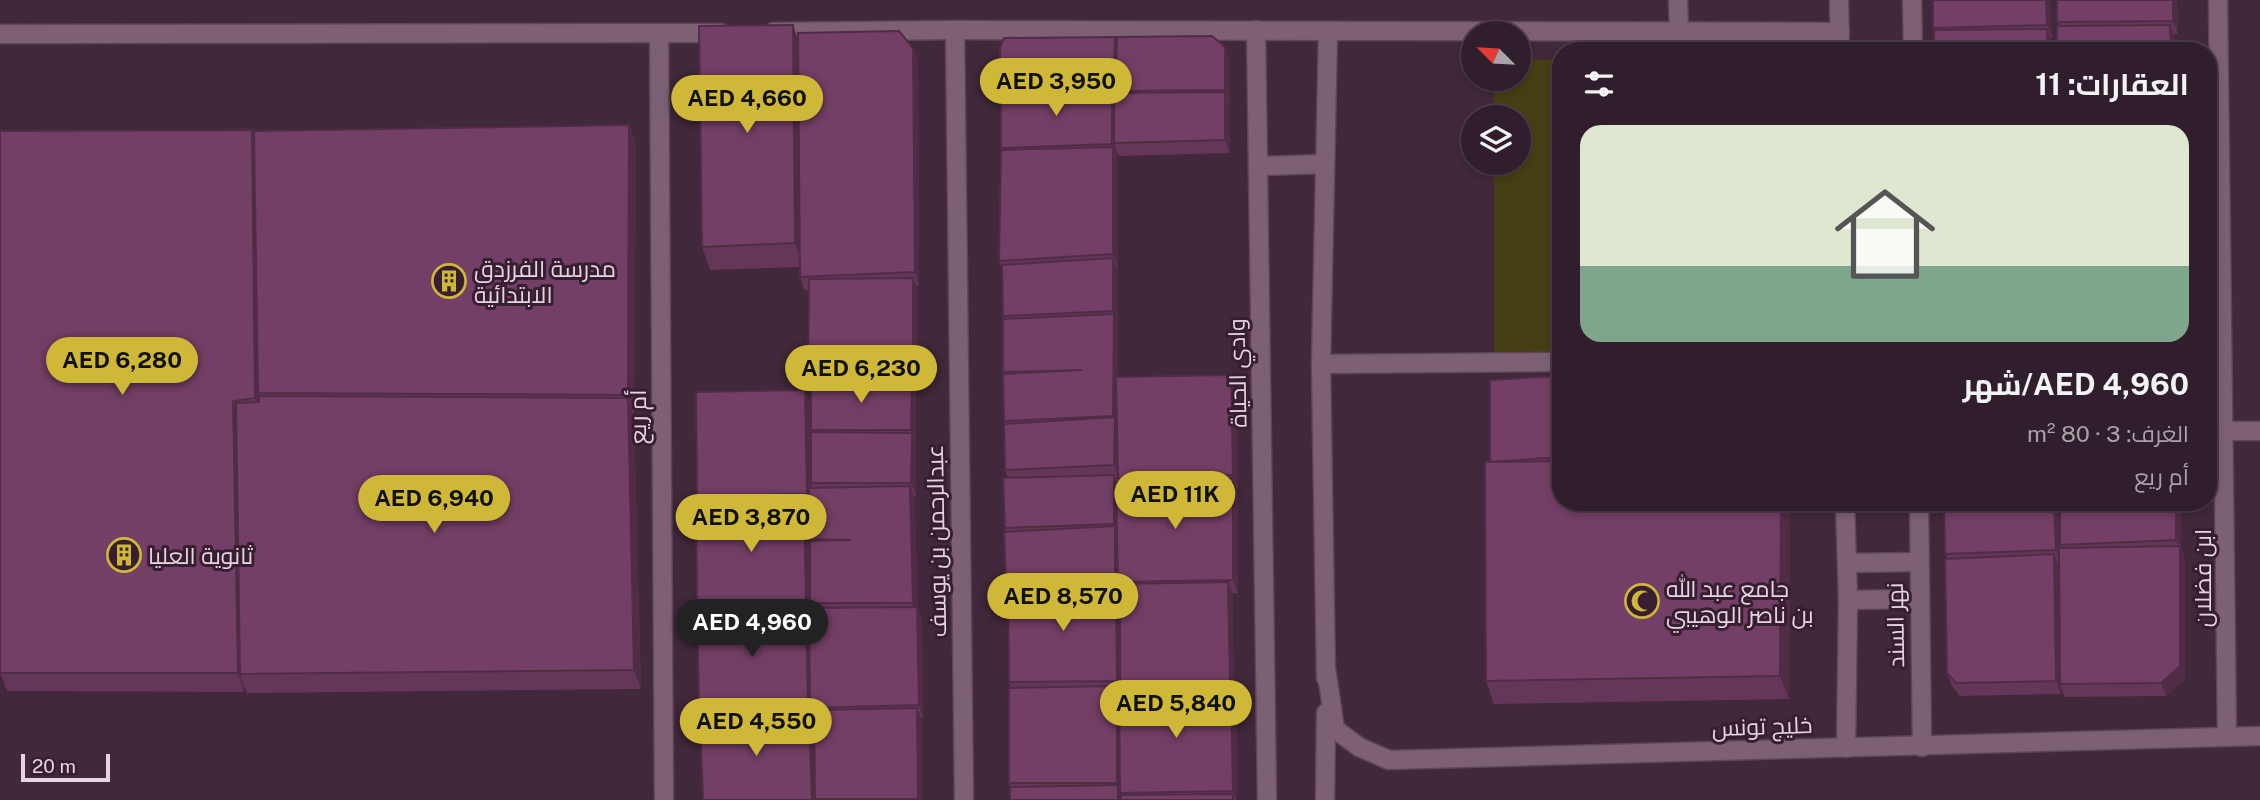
<!DOCTYPE html>
<html lang="ar">
<head>
<meta charset="utf-8">
<style>
	body { margin:0; font-family:"Public Sans",Cairo,sans-serif; background:#3d2b38; color:#f1f3f6; direction:rtl; height:100vh; display:flex; flex-direction:column; font-size:26px; white-space:nowrap }
	* { box-sizing:border-box; margin:0 }
	p { font-size:23px; color:#a8a2a9 }
	.icon { flex:none; width:38px; height:38px; fill:none; stroke:currentColor; stroke-width:2; stroke-linecap:round; stroke-linejoin:round }
	.map { position:relative; flex:1; overflow:hidden; direction:ltr }
	.details { position:absolute; left:1552px; top:42px; width:665px; height:469px; display:flex; flex-direction:column; background:#311e2c; border-radius:28px; box-shadow:0 4px 10px #0003,0 0 0 2px #4c3c48; direction:rtl }
	.details>* { flex:none }
	.needle { width:46px; rotate:294deg }
	.controls { position:absolute; left:1461px; top:21px; display:grid; gap:14px }
	.controls a { display:grid; place-items:center; width:70px; height:70px; border-radius:50%; background:#311e2c; box-shadow:0 4px 10px #0003,0 0 0 2px #4c3c48; font-size:35px }
	.scale { position:absolute; left:21px; bottom:18px; width:89px; box-sizing:border-box; padding-left:7px; border:4px solid #e6d5e1; border-top:0; font-size:19px; line-height:24px; white-space:nowrap; color:#e6d5e1; -webkit-text-stroke:5px #371e30; paint-order:stroke }
	.price { position:absolute; translate:-50% -60px; padding:0 16px; border-radius:24px; background:#cfb837; color:#111; font-size:23px; line-height:46px; filter:drop-shadow(0 2px 4px #0008) }
	.price::after { content:''; position:absolute; left:50%; top:42px; width:21px; height:16px; margin-left:-10px; background:inherit; clip-path:polygon(0 0,100% 0,50% 100%) }
	.price.current { background:#222; color:#fff }
	ul { padding:0; list-style:none }
	li { display:grid; align-content:center; gap:14px; height:371px; padding:0 28px }
	li+li { border-top:2px solid #4c3c48 }
	li span { display:grid; place-items:center; height:217px; border-radius:21px; color:#555 }
	li>.icon { margin-inline-start:auto }
	span .icon { width:126px; height:126px; fill:#fffc; stroke-width:1 }
	li b { font-size:30px }
	h2 { display:flex; justify-content:space-between; align-items:center; height:84px; padding:0 28px; font-size:30px }
	.map>svg:first-child { display:block }
	.green { fill:#463e14 }
	.lines { fill:none; stroke-linecap:round; stroke-linejoin:round }
	.street-casing { stroke:#5c4757; stroke-width:21 }
	.street { stroke:#7e6075; stroke-width:18 }
	.wall { fill:#643658; fill-rule:evenodd }
	.shaded-wall { fill:#512c47 }
	.building { fill:#743f66; stroke:#512c47; stroke-width:2 }
	.labels { text-anchor:middle; dominant-baseline:central; stroke-width:6; stroke-linejoin:round; paint-order:stroke }
	.poi-label { font-size:23px; fill:#e6d5e1; stroke:#371e30; text-anchor:start }
	.street-label { font-size:23px; fill:#e6d5e1; stroke:#371e30 }
</style>
</head>
<body>
<div class="map">
<svg width="2260" height="800" viewBox="0 0 2260 800">
	<rect width="100%" height="100%" fill="#41283a"/>
	<polygon class="green" points="1561,59 1561,352 1494,353 1494,163 1519,163 1519,117 1494,117 1494,79 1519,79 1519,60"/>
	<g class="lines">
		<g class="street-casing">
			<g id="street">
				<polyline points="1678,0 1679,31"/>
				<polyline points="1839,0 1840,51"/>
				<polyline points="1912,0 1913,51"/>
				<polyline points="2218,0 2227,736"/>
				<polyline points="955,30 964,800"/>
				<polyline points="1256,30 1267,800"/>
				<polyline points="773,32 955,30 1840,32"/>
				<polyline points="0,34 721,33"/>
				<polyline points="659,34 664,800"/>
				<polyline points="1259,166 1324,164"/>
				<polyline points="1321,364 1561,362"/>
				<polyline points="2226,431 2260,431"/>
				<polyline points="1845,502 1848,600 1846,748"/>
				<polyline points="1919,502 1922,747"/>
				<polyline points="1848,563 1919,562"/>
				<polyline points="1848,600 1919,599"/>
				<polyline points="1326,668 1335,729 1359,747 1389,760 2260,736"/>
				<polyline points="1326,678 1321,364 1328,31"/>
				<polyline points="1325,800 1326,713"/>
			</g>
		</g>
		<use href="#street" class="street"/>
	</g>
	<g class="wall">
		<polygon points="2050,0 2052,38 2050,38 2052,42 1934,30 1933,28"/>
		<polygon points="2177,0 2178,34 2174,34 2175,38 2059,25 2057,22"/>
		<path d="M798,38l115,10 5,13 1,224 -3,1 2,5v96h-4l2,6 -1,50 1,3v50h-2l4,112 4,13 1,97h-2l1,3v79h-219l-2,-83 -2,-6v-102l-2,-3 4,-102 -4,-8 108,-106 5,13 1,33 1,-4 -1,-2v-48l-3,-7 1,-85h-5l-4,-13v-10l-90,3 -8,-23zM806,507h3l1,34z"/>
		<polygon points="1117,43 1225,47 1229,60 1230,103 1229,103 1230,153 1119,156 1117,152 1118,267 1116,267 1118,271 1118,377 1235,388 1238,488 1237,488 1238,491 1238,593 1232,593 1234,695 1236,700 1237,800 1010,800 1010,787 1009,783 1011,688 1009,682 1009,586 1006,579 1006,532 1005,528 1008,478 1005,470 1005,424 1004,421 1004,374 1003,372 1005,319 1003,316 1002,269 999,261 1002,150 1000,89"/>
		<polygon points="629,125 636,143 634,413 633,413 634,417 641,689 247,693 244,686 244,692 7,691 0,673 252,130 254,136"/>
		<polygon points="1561,376 1561,502 1790,502 1789,699 1494,704 1486,681 1490,462"/>
		<polygon points="2060,502 2181,502 2181,549 2185,559 2185,679 2166,696 2065,697 2060,685 2061,694 1960,696 1952,686 1947,673 1947,558 1945,554 2061,548 2060,545"/>
	</g>
	<g class="shaded-wall">
		<polygon points="2046,0 2050,0 2052,38 2047,25"/>
		<polygon points="2173,0 2177,0 2178,34 2173,21"/>
		<polygon points="793,25 801,48 803,267 795,243"/>
		<polygon points="2170,25 2175,38 2175,51 2171,51"/>
		<polygon points="2047,29 2052,42 2052,51 2048,51"/>
		<polygon points="1115,37 1119,50 1116,91 1118,99 1113,86"/>
		<polygon points="1225,47 1229,60 1230,103 1225,90"/>
		<polygon points="913,48 918,61 919,285 915,272"/>
		<polygon points="1112,88 1117,101 1114,143 1117,152 1117,157 1112,144"/>
		<polygon points="1225,92 1230,105 1230,153 1225,140"/>
		<polygon points="629,125 636,143 634,413 628,395"/>
		<polygon points="252,130 259,149 258,393 261,401 261,417 255,398"/>
		<polygon points="1113,147 1118,160 1118,267 1113,254"/>
		<polygon points="1113,258 1118,271 1118,426 1119,430 1119,478 1114,465 1115,420 1113,416"/>
		<polygon points="913,278 918,291 918,387 913,374"/>
		<polygon points="1231,375 1235,388 1238,488 1233,475"/>
		<polygon points="912,380 916,393 916,443 911,430"/>
		<polygon points="805,390 810,403 812,507 807,494"/>
		<polygon points="628,398 634,417 641,689 634,670"/>
		<polygon points="233,401 240,419 240,674 244,686 244,692 238,673"/>
		<polygon points="912,433 916,446 916,496 911,483"/>
		<polygon points="1114,475 1119,488 1118,582 1115,574"/>
		<polygon points="1233,478 1238,491 1238,593 1233,580"/>
		<polygon points="910,486 915,499 918,608 922,621 923,718 919,705 917,615 913,603"/>
		<polygon points="804,502 809,515 811,616 806,603"/>
		<polygon points="1781,502 1790,502 1789,699 1780,676"/>
		<polygon points="2054,502 2058,502 2060,563 2056,550"/>
		<polygon points="2176,502 2181,502 2181,549 2185,559 2185,679 2166,696 2161,683 2180,550 2176,540"/>
		<polygon points="2054,554 2059,567 2061,694 2056,681"/>
		<polygon points="1228,582 1233,595 1234,695 1236,700 1237,800 1236,800 1233,791 1231,689 1230,684"/>
		<polygon points="1116,584 1121,597 1120,686 1121,694 1117,681"/>
		<polygon points="806,607 810,620 810,708 814,727 816,800 812,800 809,714 808,708"/>
		<polygon points="1117,686 1122,699 1120,793 1123,800 1118,800"/>
		<polygon points="917,708 922,721 922,800 918,800"/>
	</g>
	<g class="building">
		<polygon points="1933,0 2046,0 2047,25 1933,28"/>
		<polygon points="2057,0 2173,0 2173,21 2057,22"/>
		<polygon points="793,25 795,243 702,247 699,26"/>
		<polygon points="2170,25 2171,51 2057,51 2057,26"/>
		<polygon points="2047,29 2048,51 1934,51 1934,30"/>
		<polygon points="899,31 913,48 915,272 800,277 798,33"/>
		<polygon points="1212,36 1225,47 1225,90 1116,91 1117,37"/>
		<polygon points="1115,37 1113,86 1000,89 1000,47 1004,38"/>
		<polygon points="1112,88 1112,144 1001,148 1001,91"/>
		<polygon points="1225,92 1225,140 1114,143 1114,93"/>
		<polygon points="629,125 628,395 258,393 254,131"/>
		<polygon points="252,130 255,398 233,401 238,673 0,673 0,131"/>
		<polygon points="1113,147 1113,254 999,261 1001,150"/>
		<polygon points="1113,258 1113,311 1003,316 1002,265"/>
		<polygon points="913,278 913,374 808,375 809,279"/>
		<polygon points="1114,314 1113,416 1004,421 1003,374 1082,370 1003,372 1003,319"/>
		<polygon points="1231,375 1233,475 1118,478 1116,377"/>
		<polygon points="1561,376 1561,457 1490,462 1490,380"/>
		<polygon points="811,379 912,380 911,430 811,430"/>
		<polygon points="805,390 807,494 697,496 696,392"/>
		<polygon points="259,396 628,398 634,670 240,674 236,403 259,402"/>
		<polygon points="1115,417 1114,465 1005,470 1004,424"/>
		<polygon points="811,432 912,433 911,483 811,483"/>
		<polygon points="1561,461 1561,502 1781,502 1780,676 1486,681 1485,462"/>
		<polygon points="1114,475 1114,524 1005,528 1003,478"/>
		<polygon points="1233,478 1233,580 1118,582 1116,484"/>
		<polygon points="910,486 913,603 810,603 810,541 851,540 810,539 809,488"/>
		<polygon points="804,502 806,603 697,606 696,504"/>
		<polygon points="1944,502 2054,502 2056,550 1945,554"/>
		<polygon points="2060,502 2176,502 2176,540 2060,545"/>
		<polygon points="1115,526 1115,574 1006,579 1004,532"/>
		<polygon points="2180,546 2180,666 2161,683 2060,684 2059,548"/>
		<polygon points="2054,554 2056,681 1956,683 1947,673 1945,559"/>
		<polygon points="1228,582 1230,684 1120,686 1120,584"/>
		<polygon points="1116,584 1117,681 1009,682 1008,586"/>
		<polygon points="806,607 808,708 699,711 697,609"/>
		<polygon points="917,607 919,705 810,708 809,608"/>
		<polygon points="1117,686 1117,783 1009,783 1009,688"/>
		<polygon points="1231,687 1233,791 1120,793 1119,688"/>
		<polygon points="917,708 918,799 815,799 814,710"/>
		<polygon points="809,714 812,800 703,800 700,717"/>
		<polygon points="1118,785 1118,800 1010,800 1010,787"/>
		<polygon points="1233,794 1233,800 1121,800 1121,795"/>
	</g>
	<defs>
		<g id="building-ring" transform="scale(1.75)"><circle r="9.5" fill="#371e30" stroke="#cfb837" stroke-width="1.5"/><path d="M-4-6H4V6H1V3H-1V6H-4ZM-2.5-4.3h1.7v1.8h-1.7ZM.8-4.3h1.7v1.8H.8ZM-2.5-1h1.7V.8h-1.7ZM.8-1h1.7V.8H.8Z" fill="#cfb837"/></g>
		<g id="mosque-ring" transform="scale(1.75)"><circle r="9.5" fill="#371e30" stroke="#cfb837" stroke-width="1.5"/><path d="M3.5-4.9A6 6 0 1 0 3.5 4.9A5 5 0 1 1 3.5-4.9Z" fill="#cfb837"/></g>
	</defs>
	<g fill-rule="evenodd">
		<use href="#building-ring" x="449" y="281"/>
		<use href="#building-ring" x="124" y="555"/>
		<use href="#mosque-ring" x="1642" y="601"/>
	</g>
	<g class="labels">
		<g class="poi-label">
			<text x="474" y="268">مدرسة الفرزدق<tspan x="474" dy="26">الابتدائية</tspan></text>
			<text x="148" y="555">ثانوية العليا</text>
			<text x="1666" y="588">جامع عبد الله<tspan x="1666" dy="26">بن ناصر الوهيبي</tspan></text>
		</g>
		<g class="street-label">
			<text transform="translate(1237 373) rotate(-91)">وادي الحياة</text>
			<text transform="translate(637 417) rotate(-90)">أم ريع</text>
			<text transform="translate(936 541) rotate(-91)">عبدالرحمن بن يوسف</text>
			<text transform="translate(2202 578) rotate(-90)">ابن فضلان</text>
			<text transform="translate(1895 625) rotate(-91)">نهر السند</text>
			<text transform="translate(1762 726) rotate(-2)">خليج تونس</text>
		</g>
	</g>
</svg>
<div class="controls">
<a><svg class="needle" viewBox="-14 -14 28 28"><path d="M0-13l5 13h-10z" fill="#e53935"/><path d="M0 13l5-13h-10z" fill="#a8a2a9"/></svg></a>
<a><svg class="icon" aria-label="layers" viewBox="0 0 24 24"><path d="M12 4l9 5-9 5-9-5zM3 14l9 5 9-5"/></svg></a>
</div>
<div class="scale">20 m</div>
<b class="price" style="left:1056px;top:118px">AED 3,950</b>
<b class="price" style="left:747px;top:135px">AED 4,660</b>
<b class="price" style="left:122px;top:397px">AED 6,280</b>
<b class="price" style="left:861px;top:405px">AED 6,230</b>
<b class="price" style="left:1175px;top:531px">AED 11K</b>
<b class="price" style="left:434px;top:535px">AED 6,940</b>
<b class="price" style="left:751px;top:554px">AED 3,870</b>
<b class="price" style="left:1063px;top:633px">AED 8,570</b>
<b class="price current" style="left:752px;top:659px">AED 4,960</b>
<b class="price" style="left:1176px;top:740px">AED 5,840</b>
<b class="price" style="left:756px;top:758px">AED 4,550</b>
<section class="details">
<h2>العقارات: 11<svg class="icon" aria-label="filters" viewBox="0 0 24 24"><path d="M4 7h16M4 17h16"/><circle cx="9" cy="7" r="2"/><circle cx="15" cy="17" r="2"/></svg></h2>
<ul>
<li><span style="background:linear-gradient(#dfe7d0 65%,#7fa58c 0)"><svg class="icon" aria-label="home" viewBox="0 0 24 24"><path d="M3 11l9-7 9 7M6 9v11h12V9"/></svg></span><div><b>AED 4,960/شهر</b><p>الغرف: 3 · 80 m²</p><p>أم ريع</p></div></li>
</ul>
</section>
</div>
</body>
</html>
